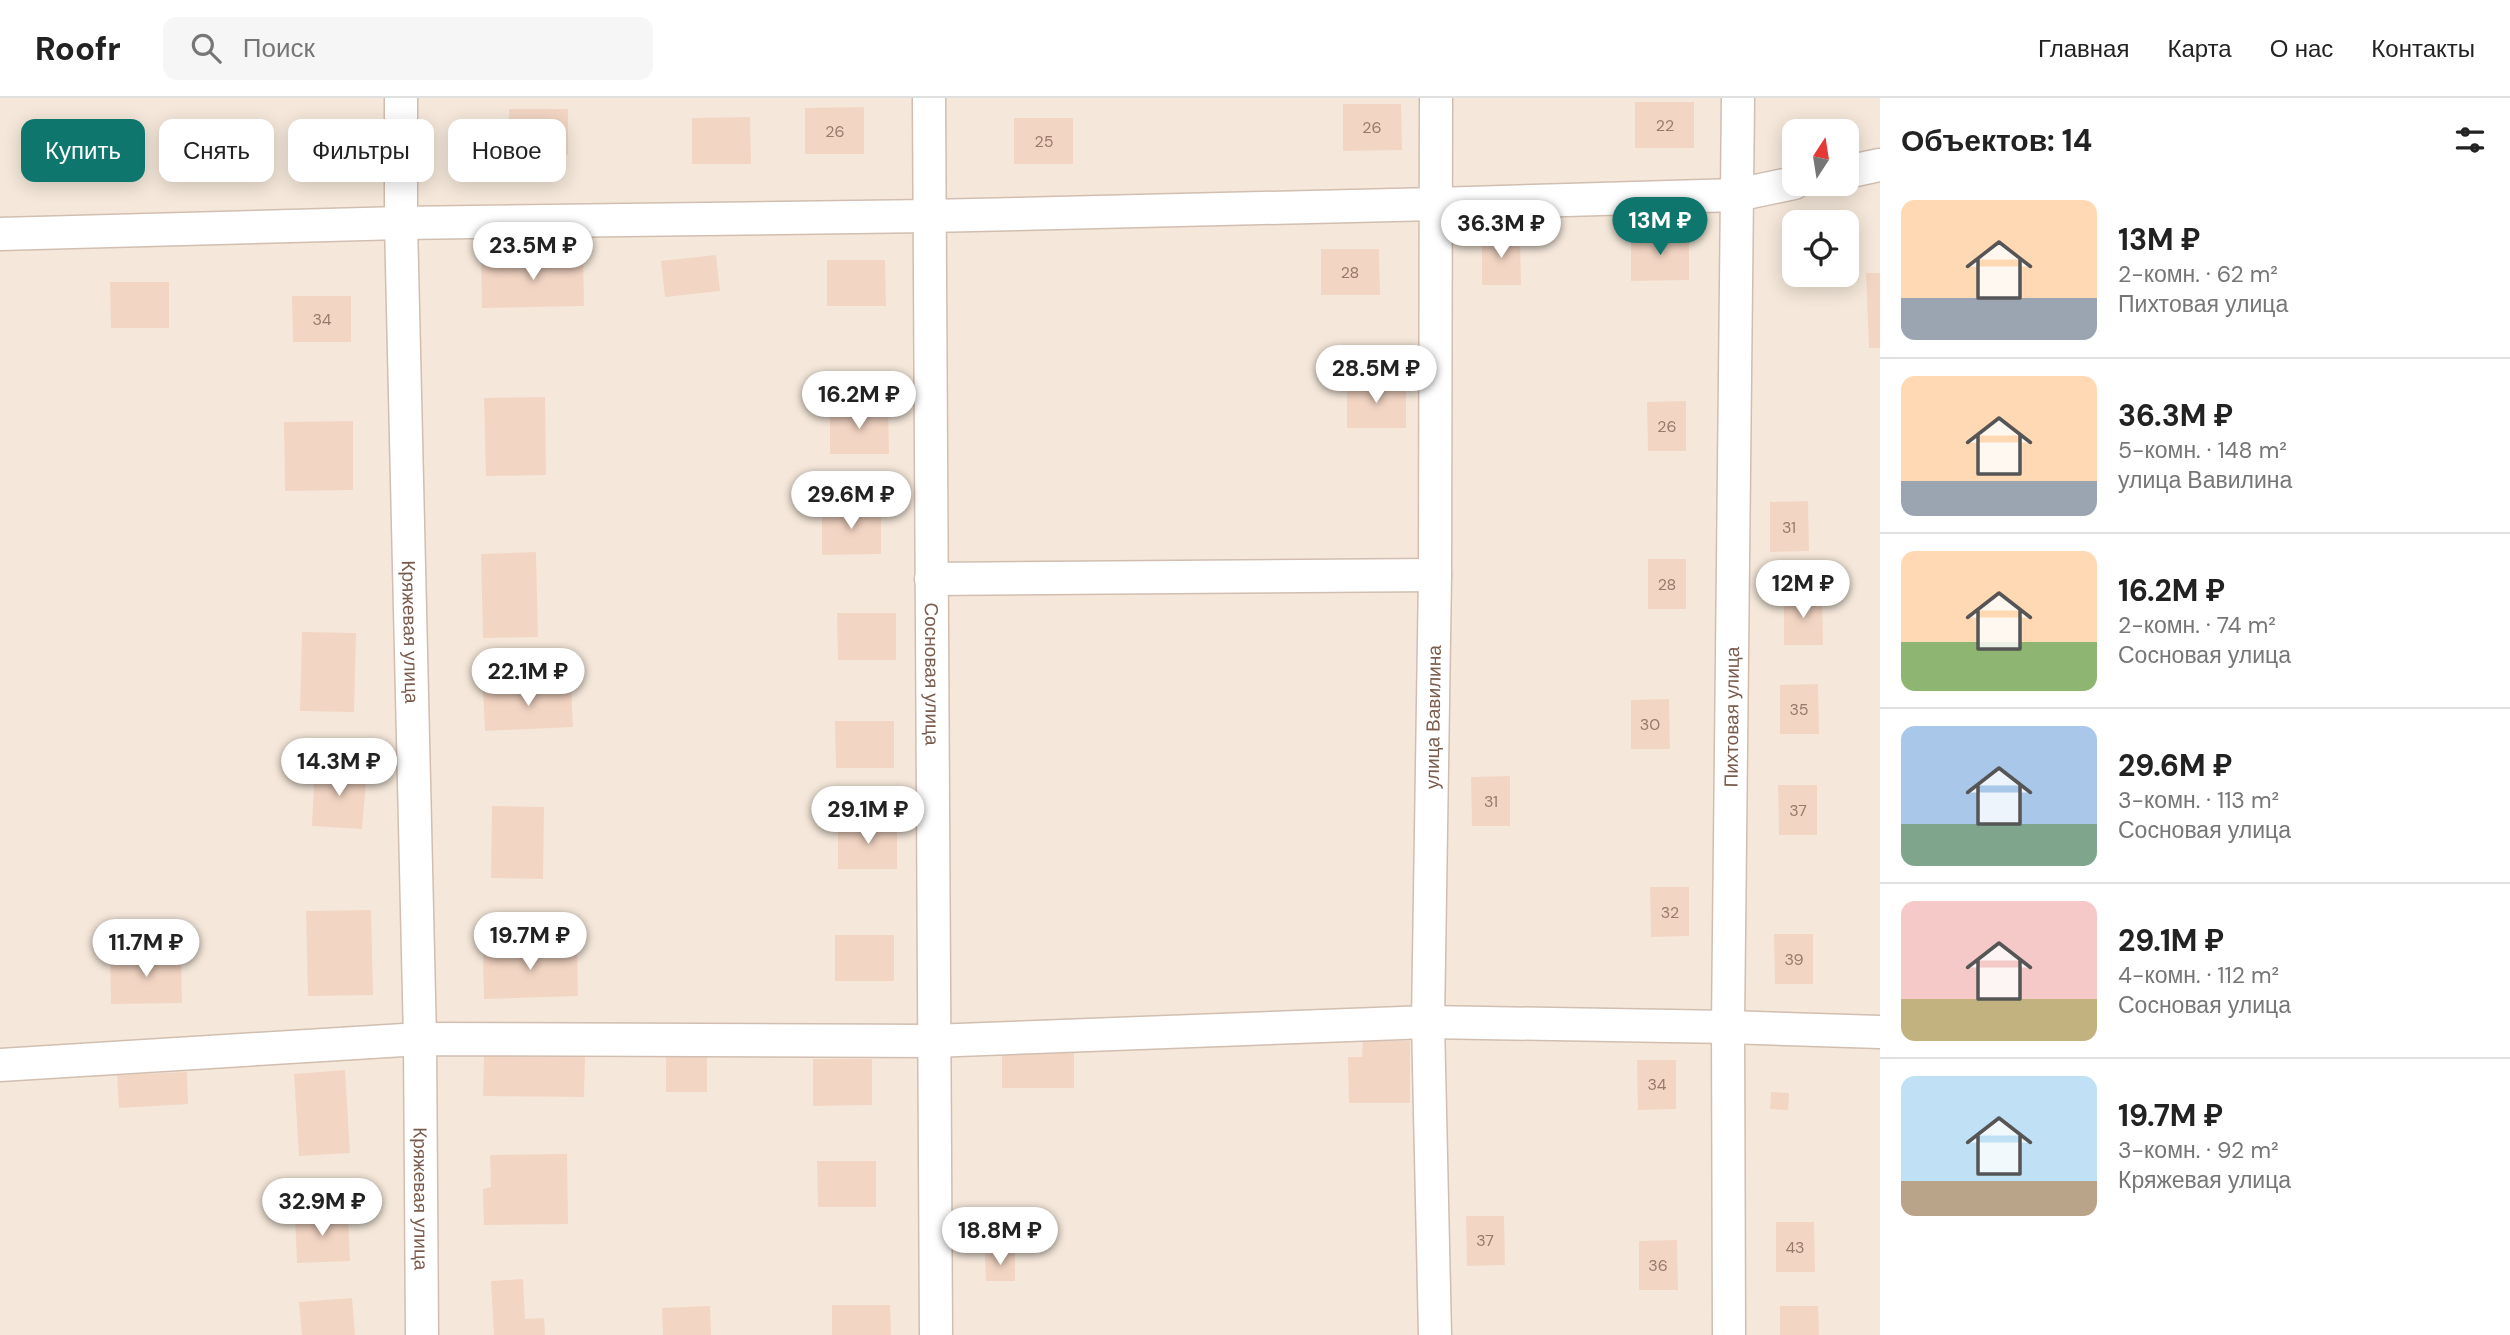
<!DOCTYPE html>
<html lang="ru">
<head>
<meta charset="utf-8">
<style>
	body { margin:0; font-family:"DM Sans",sans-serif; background:#f6f6f6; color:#222; height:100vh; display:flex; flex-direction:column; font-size:26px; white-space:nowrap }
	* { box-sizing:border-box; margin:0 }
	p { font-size:23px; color:#767676 }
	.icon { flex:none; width:38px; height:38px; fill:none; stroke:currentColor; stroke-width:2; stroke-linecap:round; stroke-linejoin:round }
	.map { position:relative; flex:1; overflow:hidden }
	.details { display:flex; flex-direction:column; background:#fff; width:630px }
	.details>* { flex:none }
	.top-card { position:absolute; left:21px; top:21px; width:665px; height:63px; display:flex; gap:14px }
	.needle { width:46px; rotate:12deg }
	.fabs { position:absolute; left:1782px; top:21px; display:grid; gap:14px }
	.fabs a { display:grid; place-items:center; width:77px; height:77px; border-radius:14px; background:#fff; box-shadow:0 4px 18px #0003; font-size:35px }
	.price { position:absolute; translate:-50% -60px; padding:0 16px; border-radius:24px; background:#fff; color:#222; font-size:23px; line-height:46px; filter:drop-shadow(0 2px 4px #0008) }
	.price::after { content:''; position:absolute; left:50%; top:42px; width:21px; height:16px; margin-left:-10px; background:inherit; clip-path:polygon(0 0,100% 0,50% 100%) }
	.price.on { background:#0f766e; color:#fff }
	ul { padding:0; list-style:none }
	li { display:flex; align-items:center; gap:21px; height:175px; padding:0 21px }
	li+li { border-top:2px solid #e0e0e0 }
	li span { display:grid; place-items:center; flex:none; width:196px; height:140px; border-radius:14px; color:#555 }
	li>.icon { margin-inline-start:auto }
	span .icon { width:84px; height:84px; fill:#fffc; stroke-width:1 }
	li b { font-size:30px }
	h2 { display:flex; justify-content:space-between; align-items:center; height:84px; padding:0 21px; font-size:30px }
	.pill { padding:0 24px; border-radius:14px; background:#fff; box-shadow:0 4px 18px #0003; font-size:24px; line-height:63px }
	.pill.on { background:#0f766e; color:#fff }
	header { display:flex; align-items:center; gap:42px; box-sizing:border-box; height:98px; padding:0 35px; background:#fff; border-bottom:2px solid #e0e0e0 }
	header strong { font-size:33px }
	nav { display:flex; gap:38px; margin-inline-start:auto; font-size:24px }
	.search { width:490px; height:63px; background:#f6f6f6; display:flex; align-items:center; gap:18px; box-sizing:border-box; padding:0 24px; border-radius:14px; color:#767676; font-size:26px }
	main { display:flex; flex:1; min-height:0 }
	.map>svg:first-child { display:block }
	.residential { fill:#f5e8da; fill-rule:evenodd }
	.building { fill:#f3d5c3 }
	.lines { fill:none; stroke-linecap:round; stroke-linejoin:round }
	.minor-casing { stroke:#d1beb0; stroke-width:35 }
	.minor { stroke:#fff; stroke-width:32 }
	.labels { text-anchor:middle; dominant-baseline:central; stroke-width:7; stroke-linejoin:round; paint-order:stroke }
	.number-label { font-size:16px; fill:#987a6a }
	.street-label { font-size:19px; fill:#7a5c4d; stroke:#fffaf3 }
</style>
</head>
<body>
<header>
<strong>Roofr</strong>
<div class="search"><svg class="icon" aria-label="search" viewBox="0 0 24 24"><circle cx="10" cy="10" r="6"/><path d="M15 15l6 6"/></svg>Поиск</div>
<nav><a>Главная</a><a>Карта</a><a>О нас</a><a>Контакты</a></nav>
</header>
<main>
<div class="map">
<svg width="1880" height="1237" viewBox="0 0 1880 1237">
	<rect width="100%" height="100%" fill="#fdf6ec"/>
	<path class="residential" d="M0,0h1880v1237h-1880zM1794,33h52v53h-52zM1794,124h52v53h-52z"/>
	<g class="building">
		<rect x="1635" y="4" width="59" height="46"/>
		<polygon points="1343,6 1401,6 1402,52 1343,53"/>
		<polygon points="864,9 864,56 805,56 805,10"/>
		<rect x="509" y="11" width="59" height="46"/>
		<polygon points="750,19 751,66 692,66 692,20"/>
		<rect x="1014" y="20" width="59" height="46"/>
		<polygon points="299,35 357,35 358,81 299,81"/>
		<polygon points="1631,136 1689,136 1689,182 1631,183"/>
		<polygon points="1520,137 1521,187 1482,187 1482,138"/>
		<polygon points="1321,151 1379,151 1380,197 1321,197"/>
		<polygon points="716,157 720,193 665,199 661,163"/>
		<polygon points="583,158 584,208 482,210 481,160"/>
		<polygon points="827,162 885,162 886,208 827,208"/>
		<polygon points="1866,175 1880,175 1880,250 1869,250"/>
		<polygon points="110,184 169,184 169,230 111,230"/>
		<polygon points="292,198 351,198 351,244 293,244"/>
		<rect x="1347" y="284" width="59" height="46"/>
		<polygon points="545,299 546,377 486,378 484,300"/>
		<polygon points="1686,303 1686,353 1648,353 1647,304"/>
		<polygon points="888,309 889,356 830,356 830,310"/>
		<polygon points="353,323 353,392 285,393 284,324"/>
		<polygon points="1808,403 1809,453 1770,454 1770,404"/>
		<polygon points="822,410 881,410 881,456 822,457"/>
		<polygon points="536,454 538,539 483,540 481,456"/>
		<rect x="1648" y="461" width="38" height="50"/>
		<polygon points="1784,497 1822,497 1823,547 1784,547"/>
		<polygon points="837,515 896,515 896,562 838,562"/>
		<polygon points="302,534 356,535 354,614 300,613"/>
		<polygon points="1818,586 1819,636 1780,636 1780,587"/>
		<polygon points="571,588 573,629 485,633 483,592"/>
		<polygon points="1669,601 1670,651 1631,651 1631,602"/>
		<polygon points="835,623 894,623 894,670 836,670"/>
		<polygon points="315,669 367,673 362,731 312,728"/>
		<polygon points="1510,678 1510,728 1472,728 1471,679"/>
		<polygon points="1778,687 1817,687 1817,737 1779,737"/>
		<polygon points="492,708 544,709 543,781 491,780"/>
		<polygon points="897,724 897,771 838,771 838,725"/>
		<polygon points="1650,789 1689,789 1689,838 1651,839"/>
		<polygon points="371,812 373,897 308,898 306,813"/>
		<polygon points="1774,836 1813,836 1813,886 1775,886"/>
		<rect x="835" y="837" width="59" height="46"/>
		<polygon points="577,848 578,898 484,901 483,851"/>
		<polygon points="181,856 182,905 111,906 110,857"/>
		<polygon points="1363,942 1410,943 1410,1005 1349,1005 1348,959 1362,959"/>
		<rect x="1002" y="952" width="72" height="38"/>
		<rect x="666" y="956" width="41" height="38"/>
		<polygon points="484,957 585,958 584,999 483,998"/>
		<polygon points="813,961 872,961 872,1007 813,1008"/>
		<polygon points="1637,962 1676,962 1676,1011 1638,1012"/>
		<polygon points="345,972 350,1055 299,1058 294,976"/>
		<polygon points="187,974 188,1006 119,1010 117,977"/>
		<polygon points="1771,994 1789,995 1788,1012 1770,1011"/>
		<polygon points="567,1056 568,1126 484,1127 483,1091 491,1089 490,1057"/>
		<polygon points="817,1063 876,1063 876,1109 818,1109"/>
		<polygon points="348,1116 350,1163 297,1165 295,1117"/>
		<polygon points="1466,1118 1504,1118 1505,1167 1467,1168"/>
		<polygon points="1776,1124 1814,1124 1815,1174 1776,1174"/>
		<polygon points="1677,1142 1678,1192 1639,1192 1639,1143"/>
		<polygon points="1015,1155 1015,1183 986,1183 985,1156"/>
		<polygon points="523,1181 525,1221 544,1220 545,1237 494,1237 491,1183"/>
		<polygon points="352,1200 355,1237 302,1237 299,1204"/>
		<polygon points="832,1207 890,1207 891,1237 832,1237"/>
		<polygon points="710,1208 711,1237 663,1237 662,1210"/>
		<polygon points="1780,1208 1818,1208 1819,1237 1780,1237"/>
	</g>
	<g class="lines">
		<g class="minor-casing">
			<g id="minor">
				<path id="s1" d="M401,0v125l19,816 2,296"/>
				<path id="s2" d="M929,0l7,1237"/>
				<polyline points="1846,74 1880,67"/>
				<polyline points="0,136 401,125 929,118 1435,106 1737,97 1794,85"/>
				<polyline points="931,481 1435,477"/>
				<polyline points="0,967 420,941 932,943 1428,924 1728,929 1880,934"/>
				<path id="s3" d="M1435,1237l-7,-313 7,-447 1,-477"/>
				<path id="s4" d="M1729,1237l-1,-308 10,-929"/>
			</g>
		</g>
		<use href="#minor" class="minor"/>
	</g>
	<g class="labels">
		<g class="number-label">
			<text x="1665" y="27">22</text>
			<text x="1372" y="29">26</text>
			<text x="835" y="33">26</text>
			<text x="1044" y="43">25</text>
			<text x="1350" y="174">28</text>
			<text x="322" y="221">34</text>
			<text x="1667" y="328">26</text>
			<text x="1789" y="429">31</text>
			<text x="1667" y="486">28</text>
			<text x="1799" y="611">35</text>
			<text x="1650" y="626">30</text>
			<text x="1491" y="703">31</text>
			<text x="1798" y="712">37</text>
			<text x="1670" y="814">32</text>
			<text x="1794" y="861">39</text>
			<text x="1657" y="986">34</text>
			<text x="1485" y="1142">37</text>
			<text x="1795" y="1149">43</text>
			<text x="1658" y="1167">36</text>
		</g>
		<g class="street-label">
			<text stroke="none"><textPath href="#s1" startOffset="534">Кряжевая улица</textPath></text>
			<text stroke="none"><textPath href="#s2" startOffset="576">Сосновая улица</textPath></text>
			<text stroke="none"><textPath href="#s4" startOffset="618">Пихтовая улица</textPath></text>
			<text stroke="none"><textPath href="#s3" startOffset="618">улица Вавилина</textPath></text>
			<text stroke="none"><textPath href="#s1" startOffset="1101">Кряжевая улица</textPath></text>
		</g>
	</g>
</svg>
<div class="fabs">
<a><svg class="needle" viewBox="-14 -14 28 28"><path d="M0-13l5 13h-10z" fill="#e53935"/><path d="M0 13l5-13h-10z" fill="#767676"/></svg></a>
<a><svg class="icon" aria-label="locate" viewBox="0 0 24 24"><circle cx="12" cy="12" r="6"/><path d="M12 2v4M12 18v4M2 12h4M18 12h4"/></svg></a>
</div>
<b class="price on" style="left:1660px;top:159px">13M ₽</b>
<b class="price" style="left:1501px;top:162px">36.3M ₽</b>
<b class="price" style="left:533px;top:184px">23.5M ₽</b>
<b class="price" style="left:1376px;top:307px">28.5M ₽</b>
<b class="price" style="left:859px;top:333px">16.2M ₽</b>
<b class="price" style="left:851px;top:433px">29.6M ₽</b>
<b class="price" style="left:1803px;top:522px">12M ₽</b>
<b class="price" style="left:528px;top:610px">22.1M ₽</b>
<b class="price" style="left:339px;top:700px">14.3M ₽</b>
<b class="price" style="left:868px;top:748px">29.1M ₽</b>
<b class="price" style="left:530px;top:874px">19.7M ₽</b>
<b class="price" style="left:146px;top:881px">11.7M ₽</b>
<b class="price" style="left:322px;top:1140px">32.9M ₽</b>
<b class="price" style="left:1000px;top:1169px">18.8M ₽</b>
<div class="top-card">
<a class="pill on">Купить</a>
<a class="pill">Снять</a>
<a class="pill">Фильтры</a>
<a class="pill">Новое</a>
</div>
</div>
<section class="details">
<h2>Объектов: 14<svg class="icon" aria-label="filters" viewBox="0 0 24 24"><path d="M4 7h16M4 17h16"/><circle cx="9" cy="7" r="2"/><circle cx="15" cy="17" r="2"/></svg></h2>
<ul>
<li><span style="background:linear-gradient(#ffd9b3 70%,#9aa5b1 0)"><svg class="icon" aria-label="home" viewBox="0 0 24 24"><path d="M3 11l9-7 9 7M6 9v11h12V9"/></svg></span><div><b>13M ₽</b><p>2-комн. · 62 m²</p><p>Пихтовая улица</p></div></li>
<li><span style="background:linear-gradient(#ffd9b3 75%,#9aa5b1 0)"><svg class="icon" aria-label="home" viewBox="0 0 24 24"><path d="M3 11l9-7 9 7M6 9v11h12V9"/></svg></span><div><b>36.3M ₽</b><p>5-комн. · 148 m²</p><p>улица Вавилина</p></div></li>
<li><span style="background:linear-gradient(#ffd9b3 65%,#8fb573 0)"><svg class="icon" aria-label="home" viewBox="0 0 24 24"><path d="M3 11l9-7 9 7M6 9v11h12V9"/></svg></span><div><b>16.2M ₽</b><p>2-комн. · 74 m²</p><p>Сосновая улица</p></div></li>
<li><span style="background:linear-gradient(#a9c7e8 70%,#7fa58c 0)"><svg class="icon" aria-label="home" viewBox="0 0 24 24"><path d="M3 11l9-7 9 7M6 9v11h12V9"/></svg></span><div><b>29.6M ₽</b><p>3-комн. · 113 m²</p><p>Сосновая улица</p></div></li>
<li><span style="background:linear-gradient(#f6c9c9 70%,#c2b280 0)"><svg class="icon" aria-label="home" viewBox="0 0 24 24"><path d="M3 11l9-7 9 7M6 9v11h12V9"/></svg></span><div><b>29.1M ₽</b><p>4-комн. · 112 m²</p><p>Сосновая улица</p></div></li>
<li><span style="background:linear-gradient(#bfe0f5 75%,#b9a48a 0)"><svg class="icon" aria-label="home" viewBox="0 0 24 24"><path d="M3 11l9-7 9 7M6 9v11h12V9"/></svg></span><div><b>19.7M ₽</b><p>3-комн. · 92 m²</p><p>Кряжевая улица</p></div></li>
</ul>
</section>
</main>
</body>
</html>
